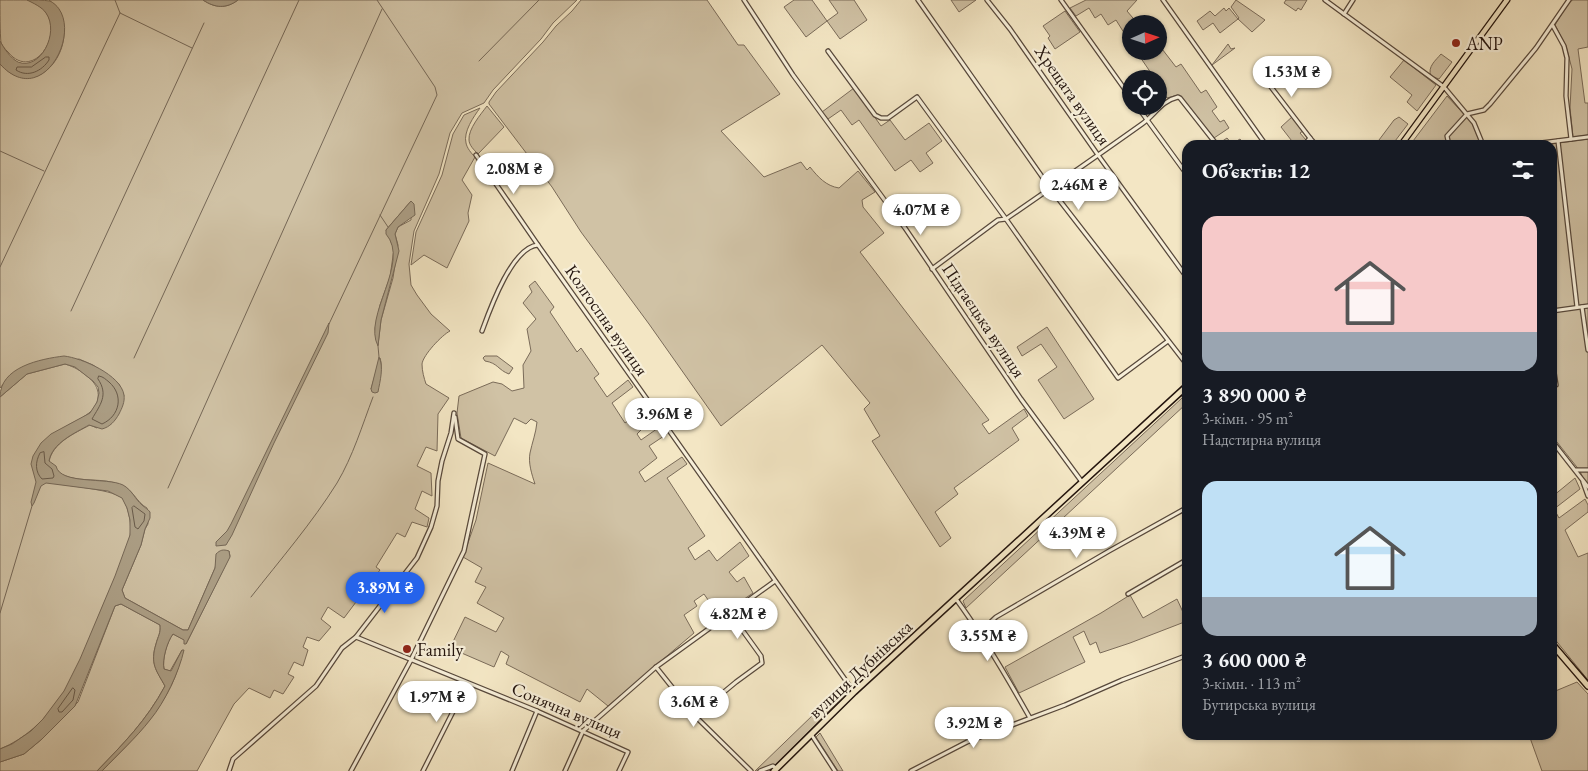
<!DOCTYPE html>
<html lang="uk">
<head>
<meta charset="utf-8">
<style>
	body { margin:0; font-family:"EB Garamond",serif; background:#242831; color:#f1f3f6; height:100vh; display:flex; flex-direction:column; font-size:19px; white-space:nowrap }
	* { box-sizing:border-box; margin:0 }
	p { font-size:16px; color:#9ea1a6 }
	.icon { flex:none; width:28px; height:28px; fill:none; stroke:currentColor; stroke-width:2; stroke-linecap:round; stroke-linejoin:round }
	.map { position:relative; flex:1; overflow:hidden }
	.panel { position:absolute; left:1182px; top:140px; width:375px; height:600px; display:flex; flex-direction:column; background:#171b24; border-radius:15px; box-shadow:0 1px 4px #0004 }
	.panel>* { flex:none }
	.needle { width:32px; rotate:87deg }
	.fabs { position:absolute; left:1122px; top:15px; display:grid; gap:10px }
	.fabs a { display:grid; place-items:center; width:45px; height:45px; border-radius:50%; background:#171b24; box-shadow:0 1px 4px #0004; font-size:25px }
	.price { position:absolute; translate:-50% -42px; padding:0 11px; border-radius:18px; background:#fff; color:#222; font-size:16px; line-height:32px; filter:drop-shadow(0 1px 2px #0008) }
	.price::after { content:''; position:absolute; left:50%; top:30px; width:15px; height:11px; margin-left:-8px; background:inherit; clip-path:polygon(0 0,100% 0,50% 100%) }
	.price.selected { background:#2563eb; color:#fff }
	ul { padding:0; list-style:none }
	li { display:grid; align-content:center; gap:10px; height:265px; padding:0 20px }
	li span { display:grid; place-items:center; height:155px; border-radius:15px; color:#555 }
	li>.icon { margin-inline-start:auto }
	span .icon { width:90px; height:90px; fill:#fffc; stroke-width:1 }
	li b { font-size:21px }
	h2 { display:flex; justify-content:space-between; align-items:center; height:60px; padding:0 20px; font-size:21px }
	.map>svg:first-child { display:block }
	.green { fill:#d0c2a5; stroke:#7a6b59; fill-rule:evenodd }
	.water { fill:#ac9f86; stroke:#756756 }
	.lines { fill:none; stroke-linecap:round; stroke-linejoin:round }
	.shore { stroke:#685a4a; stroke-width:1 }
	.stream { stroke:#756756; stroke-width:1 }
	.minor-casing { stroke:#57483b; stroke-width:5.5 }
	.primary-casing { stroke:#23140d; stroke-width:7 }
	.trunk-casing { stroke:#23140d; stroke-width:8 }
	.minor { stroke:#f7efd9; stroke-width:3 }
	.primary { stroke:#f3e6c4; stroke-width:4.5 }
	.trunk { stroke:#f3e6c4; stroke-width:5 }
	.poi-dot { fill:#8f2418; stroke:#f7efd9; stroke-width:2 }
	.labels { text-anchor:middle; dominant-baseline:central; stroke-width:4.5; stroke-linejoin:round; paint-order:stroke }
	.poi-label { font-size:18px; fill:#23140d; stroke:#f7efd9; text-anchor:start }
	.street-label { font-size:18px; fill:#23140d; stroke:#f7efd9 }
</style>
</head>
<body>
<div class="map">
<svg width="1588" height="771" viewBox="0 0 1588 771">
	<rect width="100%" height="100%" fill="#f3e6c4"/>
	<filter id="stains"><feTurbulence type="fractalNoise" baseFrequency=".004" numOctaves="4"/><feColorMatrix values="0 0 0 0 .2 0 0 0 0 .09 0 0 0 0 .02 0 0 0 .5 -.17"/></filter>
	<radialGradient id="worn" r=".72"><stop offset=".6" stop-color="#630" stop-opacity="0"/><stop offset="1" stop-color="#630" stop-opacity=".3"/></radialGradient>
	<g class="green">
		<path d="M0,0c8,0 19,0 27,0 51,15 10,88 -19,52 -3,-3 -6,-6 -7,-9 -1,-9 -1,-33 -1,-43z"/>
		<path d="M49,0h154c12,8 23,9 35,0h339l-24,23 -12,16 -48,51 -9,13 -22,10 -12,20 -11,41 -25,57 -5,33 2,21 6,10 14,19 19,17c-8,4 -27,24 -28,33 0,7 2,14 4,20l23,14 -11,16 -1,37 -11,-4 -9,19 14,7 1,23 -10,-5 -7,18 14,9 -2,9 -15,-5 -7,15 -8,-4 -21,34 4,3 -36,48 -16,-11 -7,12 10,8 -12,14 -12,-4 -4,10 5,3 -5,16 -9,-4 -6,12 6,3 -11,17 -9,-4 -4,8 -21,-10 -15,16 -37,67h-95c33,-34 74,-72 80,-121l-12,21 -6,-2c-2,-10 3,-27 9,-35l12,6 1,4 44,-88 -1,-5 -12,9 -2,8 -27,62h-5l-58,-32 -3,-8 19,-45 4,-16 3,-5 -1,-16c-11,-6 -14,-19 -26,-23 -18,-8 -40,-2 -58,-10 -5,-2 -10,-9 -14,-13 3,-19 26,-29 41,-37l7,3 27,-32 -5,-12 -26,-19 -14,-6 -68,16 -11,13v-324c41,45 89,-31 49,-64zM411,201v19l-13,7 -3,7 3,11 -5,33 -12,42 -3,25 -3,-16 5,-24 10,-28 4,-28 -8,-19zM380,358c4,12 -2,21 -9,31z"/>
		<path d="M581,0h126l31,45h6l36,49 -59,37 43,46 37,-15 6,8 3,-3c8,10 16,19 29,21l19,-17 17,21 -13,8 1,7 21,26 -24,19 129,168 -7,4 7,10 35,-25 4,7 -16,12 7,12 -65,48 4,6 -23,18 16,26 -11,9 -68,-106 8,-5 -16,-27 6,-6 -48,-58 -101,81 -72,-102 -68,-92 -29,-45 -63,-83v-2l7,-10 47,-50 13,-16 16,-15z"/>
		<polygon points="794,0 812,0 827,21 838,13 829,0 854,0 867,20 840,39 827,21 806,37 784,7"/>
		<polygon points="951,0 976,0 959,12"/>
		<polygon points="1086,0 1137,0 1127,11 1138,24 1131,24 1131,44 1116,20 1108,25 1101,14 1095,18 1089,8 1076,16 1070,8"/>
		<polygon points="1236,0 1265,20 1252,32 1238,19 1220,33 1213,23 1203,30 1197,21 1210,11 1215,16 1224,8 1226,11 1229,8 1238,19 1239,18 1231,7"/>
		<polygon points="1286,0 1307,0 1301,10 1298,8 1296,11 1284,3"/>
		<polygon points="1573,0 1588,0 1588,47 1578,49 1585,103 1588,103 1588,135 1573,137 1570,108 1572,69 1566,46 1555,25 1569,2"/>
		<polygon points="1065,11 1080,32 1055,49 1048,38 1050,36 1043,26"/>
		<polygon points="1228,44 1231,49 1235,48 1212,65"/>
		<polygon points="1159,45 1176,67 1181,64 1201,93 1206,90 1217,107 1212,111 1220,122 1224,120 1229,128 1214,138 1181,97 1178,95 1167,98 1159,87 1159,79 1157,79 1152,72 1151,73 1136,51 1159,51"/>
		<path d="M1441,54l11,8 -13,17 -8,-3c-4,-9 5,-16 10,-22z"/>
		<polygon points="1404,60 1436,85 1417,111 1407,102 1412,95 1390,77"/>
		<polygon points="854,88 881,126 890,120 905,140 929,123 942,141 926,153 933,163 920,172 911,160 895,171 859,120 852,125 841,110 828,119 822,112"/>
		<polygon points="1447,96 1472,123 1481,145 1410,145"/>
		<path d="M487,106l17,21 -26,27c-4,-4 -9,-9 -9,-14 -1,-11 12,-26 18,-34z"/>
		<path d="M480,108c-6,8 -17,24 -14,35 1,5 5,10 9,14l-13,23 10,15 -4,18 1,8 -22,47 -23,-13 -13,10 5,-33 26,-57 11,-41 11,-19z"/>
		<polygon points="1293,116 1303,131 1300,133 1306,140 1301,145 1295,145 1281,127"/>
		<polygon points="1399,117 1408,124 1392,145 1376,144 1394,120"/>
		<polygon points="1227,138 1232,144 1240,139 1245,145 1218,144"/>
		<polygon points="1588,139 1588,491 1580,471 1553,437 1552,145 1544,145"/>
		<path d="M535,281l19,26 -4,5 27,40 4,-4 18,26 -5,4 13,19 21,-17 5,7 -21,16 13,20 8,-6 8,13 -4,4 4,6 20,-14 6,8 -18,12 8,12 -18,14 6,10 37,-25 5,7 -20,14 38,58 -17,12 7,12 14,-10 8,11 23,-19 9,14 -20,16 8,10 7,-5 9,16 -34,23 -15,-22 -10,7 3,5 -13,9 10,18 -86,73 -21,-17 -7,13 -74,-38 3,-8 -8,-5 -7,16 -44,-19 15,-31 31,15 8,-14 -27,-15 9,-16 -11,-5 7,-14 -19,-11 13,-37 12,-57 47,21c-3,-9 -7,-21 -5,-31 2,-10 6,-20 7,-31l-6,-3 -5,5 -12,-6 -19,38 -34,-18 -4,-25 2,-17 34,-14 9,2 10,7 12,-3 -1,-23 8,-14 -4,-22 9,-10 -13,-16 9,-11 -3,-6z"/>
		<polygon points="1047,327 1094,399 1064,419 1038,380 1057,367 1041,344 1022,356 1017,347"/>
		<path d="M485,356h12l16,12 -4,6c-11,-4 -11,-11 -24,-13l-2,-3z"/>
		<path d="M65,364c10,3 16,7 23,13 13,10 14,25 1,36 -8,7 -19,10 -27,16 -7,5 -13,12 -20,18l12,36c14,3 63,7 69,16 6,10 9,27 7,37 -5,22 -16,44 -25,65 -14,32 -25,68 -45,97 -15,22 -35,41 -60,51v-352l27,-23z"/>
		<polygon points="1182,398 1186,404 966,608 963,601"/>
		<polygon points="1575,478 1580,489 1554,509 1559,518 1585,499 1588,505 1588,512 1565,530 1578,557 1588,553 1588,680 1553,637 1553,496"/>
		<polygon points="1130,595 1143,618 1177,599 1187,621 1130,643 1100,653 1096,642 1090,645 1084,631 1073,637 1085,662 1019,693 1005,667 1101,613"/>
		<path d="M121,604l39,21c1,8 -2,11 -4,19 -6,19 0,26 9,42 -19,35 -41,57 -68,85h-97v-9l24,-8 18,-15 36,-37 37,-96z"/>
		<polygon points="1577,682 1588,694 1588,771 1542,771 1529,735 1552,735 1553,692"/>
		<polygon points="844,685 848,692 769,771 755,771"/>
		<polygon points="820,733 843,771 838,771 816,737"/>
	</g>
	<g class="water">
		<path d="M27,0c6,0 17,0 23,1 38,20 -5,113 -50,63v-23c4,7 10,17 18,21 22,9 42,-29 28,-49 -4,-6 -13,-10 -19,-13z"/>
		<path d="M203,0h35c-12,9 -23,8 -35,0z"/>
		<path d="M411,201l3,3 1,11 -17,12 -3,7 4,17 -18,69 -3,26c-16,-30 33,-83 8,-112v-4z"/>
		<polygon points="329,323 328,333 274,443 232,535 226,545 216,546 216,542 227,531 231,524"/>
		<path d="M64,356c18,2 57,19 60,39 1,7 -2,13 -5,19 -4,7 -9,13 -17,15l-13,-4c-14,8 -37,18 -40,36l7,5c4,19 51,11 67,19 9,5 12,14 19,20 3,3 6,4 8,7v6l-5,11 -4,16 -19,45 3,8 58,32h5l27,-62 1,-14c4,-4 7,-5 13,-3l1,6 -44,87h-2v-4l-11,-6c-6,8 -11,26 -9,35l7,2 11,-21h2c-5,22 -19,52 -34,70 -14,18 -32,34 -48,51h-5c26,-27 50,-51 68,-85 -9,-16 -15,-22 -9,-42 2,-8 5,-11 4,-19l-39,-21 -6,2 -40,100 -33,33 -18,15 -24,8v-13l12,-5 19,-13 12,-12 21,-28 16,-32 35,-83 15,-41v-15l-3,-12 -5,-10 -14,-7 -62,-8 -5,3 -7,17 -2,3 -1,-4 5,-20 -5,-18 2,-8 8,-13 10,-9 39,-21 7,-11 2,-9 -1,-6 -5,-6 -18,-14 -10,-3 -38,10 -27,23c0,-30 40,-38 64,-41z"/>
		<path d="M379,357c5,10 1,24 -1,35l-3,1 -3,-1 -1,-3z"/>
	</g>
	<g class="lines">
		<g class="shore">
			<path d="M46,57h3v3c-7,11 -21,18 -33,10l1,-3h14z"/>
			<path d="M99,376c5,1 6,3 10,6 15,13 11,34 -7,42l-10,-5c8,-14 17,-24 6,-40z"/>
			<path d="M44,452l1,11 7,6 2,7 -1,2 -11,1c-7,-7 -7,-17 -2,-26z"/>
			<polygon points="134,506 145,514 144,521 138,529 135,527 132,508"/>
			<polygon points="73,688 75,690 73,700 62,712 59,712 58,709"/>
		</g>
		<g class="stream">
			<polyline points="115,0 120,13 192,48"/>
			<polyline points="479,61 539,0"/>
			<polyline points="0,151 44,171"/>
			<polyline points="380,215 388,227"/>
			<polyline points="0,267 120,13"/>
			<polyline points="71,311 204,23"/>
			<polyline points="329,324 437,95 435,87 377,0"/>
			<polyline points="378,346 379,357"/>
			<polyline points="134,358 299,0"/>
			<polyline points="168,488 382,9"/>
			<path d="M251,597c29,-37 61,-74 86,-114 16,-27 25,-57 36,-86"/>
			<polyline points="0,613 32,506"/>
		</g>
		<g class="minor-casing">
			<g id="minor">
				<polyline points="744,0 793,75 905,228 1021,399 1082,482"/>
				<polyline points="918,0 1050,188 1188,366"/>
				<polyline points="987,0 1010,29 1098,155 1188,279"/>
				<polyline points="1061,0 1131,98"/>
				<polyline points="1163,0 1266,145"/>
				<polyline points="1325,0 1444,87 1474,123 1483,145"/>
				<polyline points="1344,14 1353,0"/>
				<polyline points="1553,26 1564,46 1567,58 1566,96 1571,139"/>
				<polyline points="828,51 875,115 881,118 888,118 917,97 1006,219 1118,378 1168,341"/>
				<polyline points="1258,70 1310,138"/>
				<polyline points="1137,106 1188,176"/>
				<polyline points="1558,141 1577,307"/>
				<polyline points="1304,145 1310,138 1316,145"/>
				<polyline points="1449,145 1447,136 1467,114 1484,110 1490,104 1536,48 1569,0"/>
				<polyline points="1525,145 1588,137"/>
				<polyline points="476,155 538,245"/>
				<path d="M932,269l66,-49 8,-1c45,-31 91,-63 136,-95 13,-9 19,-23 36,-27l2,1 37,47"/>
				<polyline points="1582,307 1588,350"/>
				<polyline points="1552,311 1588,306"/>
				<path d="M482,331c8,-22 30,-84 56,-86l316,447"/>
				<polyline points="1552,359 1556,385"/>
				<polyline points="1182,391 1188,404"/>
				<polyline points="1552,441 1588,487"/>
				<polyline points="1576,470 1588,470"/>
				<polyline points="1583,482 1588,496"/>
				<polyline points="1128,594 1188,559"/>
				<path d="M956,599c28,38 51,78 74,119"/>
				<polyline points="980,632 996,617 1109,551 1188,507"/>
				<polyline points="356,637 537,711 628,752 619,771"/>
				<polyline points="656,667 695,716 751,771"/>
				<polyline points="695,716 736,682 762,663 761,656 730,613"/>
				<polyline points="811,734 835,771"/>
				<polyline points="229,771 233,759 316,686 342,648 356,637 417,558 431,527 437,506 438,481 442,461 451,433 454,413"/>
				<polyline points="351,771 411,660 464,551 485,454 458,439 455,417"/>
				<polyline points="423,771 467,684"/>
				<polyline points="512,771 537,711"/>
				<polyline points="565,771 583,731 656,667 775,581"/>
				<polyline points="760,771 773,766 776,768"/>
				<polyline points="911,771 967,742 1065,705 1122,680 1188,655"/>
			</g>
		</g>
		<g class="primary-casing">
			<polyline id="primary" points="1401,145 1507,0"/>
		</g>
		<g class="trunk-casing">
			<g id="trunk">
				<polyline points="1552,644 1588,686"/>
				<polyline points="774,771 854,692 1188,385"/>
			</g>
		</g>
		<use href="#minor" class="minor"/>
		<use href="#primary" class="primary"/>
		<use href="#trunk" class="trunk"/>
	</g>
	<g class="poi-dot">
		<circle cx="1456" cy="43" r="5"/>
		<circle cx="407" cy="649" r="5"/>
	</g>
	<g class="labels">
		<g class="poi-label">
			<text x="1466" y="43">ANP</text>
			<text x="417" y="649">Family</text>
		</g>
		<g class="street-label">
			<text transform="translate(1073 95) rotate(55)">Хрещата вулиця</text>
			<text transform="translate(607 320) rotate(55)">Колгоспна вулиця</text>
			<text transform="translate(984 320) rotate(56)">Підгаєцька вулиця</text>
			<text transform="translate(860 669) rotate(-43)">вулиця Дубнівська</text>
			<text transform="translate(567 710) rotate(23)">Сонячна вулиця</text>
		</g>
	</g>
	<rect width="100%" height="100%" filter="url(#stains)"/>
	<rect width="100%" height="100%" fill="url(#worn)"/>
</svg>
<div class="fabs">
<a><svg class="needle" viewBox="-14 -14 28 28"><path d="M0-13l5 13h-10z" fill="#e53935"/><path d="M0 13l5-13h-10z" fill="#9ea1a6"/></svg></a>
<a><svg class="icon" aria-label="locate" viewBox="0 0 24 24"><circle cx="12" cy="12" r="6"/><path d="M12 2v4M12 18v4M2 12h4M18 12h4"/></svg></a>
</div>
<b class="price" style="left:1292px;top:98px">1.53M ₴</b>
<b class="price" style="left:514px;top:195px">2.08M ₴</b>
<b class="price" style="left:1079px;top:211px">2.46M ₴</b>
<b class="price" style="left:921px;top:236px">4.07M ₴</b>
<b class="price" style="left:664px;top:440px">3.96M ₴</b>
<b class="price" style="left:1077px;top:559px">4.39M ₴</b>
<b class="price selected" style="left:385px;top:614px">3.89M ₴</b>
<b class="price" style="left:738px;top:640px">4.82M ₴</b>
<b class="price" style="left:988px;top:662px">3.55M ₴</b>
<b class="price" style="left:437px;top:723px">1.97M ₴</b>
<b class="price" style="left:694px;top:728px">3.6M ₴</b>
<b class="price" style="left:974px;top:749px">3.92M ₴</b>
<section class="panel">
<h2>Об’єктів: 12<svg class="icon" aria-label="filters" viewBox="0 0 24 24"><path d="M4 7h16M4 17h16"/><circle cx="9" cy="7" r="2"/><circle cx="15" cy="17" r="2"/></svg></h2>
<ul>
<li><span style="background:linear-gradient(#f6c9c9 75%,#9aa5b1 0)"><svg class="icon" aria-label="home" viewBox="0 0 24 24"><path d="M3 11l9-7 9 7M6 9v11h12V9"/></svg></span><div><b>3 890 000 ₴</b><p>3-кімн. · 95 m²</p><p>Надстирна вулиця</p></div></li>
<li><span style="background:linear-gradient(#bfe0f5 75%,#9aa5b1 0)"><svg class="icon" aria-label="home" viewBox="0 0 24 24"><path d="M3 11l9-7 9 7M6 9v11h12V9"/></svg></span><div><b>3 600 000 ₴</b><p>3-кімн. · 113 m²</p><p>Бутирська вулиця</p></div></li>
</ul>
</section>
</div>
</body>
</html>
